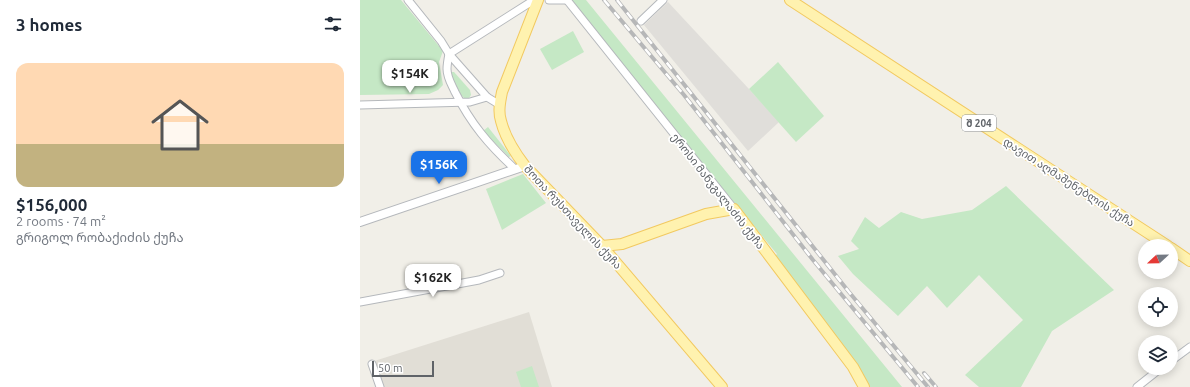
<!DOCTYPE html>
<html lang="en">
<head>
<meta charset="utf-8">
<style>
	body { margin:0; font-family:Ubuntu,"Noto Sans Georgian",sans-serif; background:#f6f6f7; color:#1f2937; height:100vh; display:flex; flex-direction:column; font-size:15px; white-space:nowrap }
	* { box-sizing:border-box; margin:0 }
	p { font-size:13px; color:#747a83 }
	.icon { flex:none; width:22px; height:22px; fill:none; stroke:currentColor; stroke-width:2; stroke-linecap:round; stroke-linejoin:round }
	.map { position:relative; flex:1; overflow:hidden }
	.sheet { display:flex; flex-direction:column; background:#fff; width:360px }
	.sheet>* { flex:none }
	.needle { width:26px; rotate:248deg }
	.fabs { position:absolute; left:778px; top:239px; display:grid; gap:8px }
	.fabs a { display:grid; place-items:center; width:40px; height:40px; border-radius:50%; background:#fff; box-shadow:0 2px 10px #0003; font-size:20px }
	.scale { position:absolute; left:12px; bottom:10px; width:62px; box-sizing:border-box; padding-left:4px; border:2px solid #5f6368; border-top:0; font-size:11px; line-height:14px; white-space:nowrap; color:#5f6368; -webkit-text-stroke:3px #fff; paint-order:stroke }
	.price { position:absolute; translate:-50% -34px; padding:0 9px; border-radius:8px; background:#fff; color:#222; font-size:13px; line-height:26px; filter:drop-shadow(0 1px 2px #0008) }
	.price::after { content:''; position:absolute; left:50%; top:24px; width:12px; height:9px; margin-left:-6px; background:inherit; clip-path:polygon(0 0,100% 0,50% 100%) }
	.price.on { background:#1a73e8; color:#fff }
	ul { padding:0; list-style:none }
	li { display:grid; align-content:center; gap:8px; height:212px; padding:0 16px }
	li span { display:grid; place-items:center; height:124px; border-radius:12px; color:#555 }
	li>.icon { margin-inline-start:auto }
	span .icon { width:72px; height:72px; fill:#fffc; stroke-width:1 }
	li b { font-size:17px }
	h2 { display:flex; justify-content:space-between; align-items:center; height:48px; padding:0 16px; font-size:17px }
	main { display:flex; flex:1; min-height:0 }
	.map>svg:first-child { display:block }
	.industrial { fill:#e0deda }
	.education { fill:#e1ded6 }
	.green { fill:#c5e8c5 }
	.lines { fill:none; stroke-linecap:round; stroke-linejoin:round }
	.minor-casing { stroke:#b5b8bc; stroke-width:9 }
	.tertiary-casing { stroke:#b5b8bc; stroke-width:10 }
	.primary-casing { stroke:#f2c960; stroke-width:12 }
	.minor { stroke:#fff; stroke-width:7 }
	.tertiary { stroke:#fff; stroke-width:8 }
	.primary { stroke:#fff2af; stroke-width:10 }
	.rail-casing { stroke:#b6b7b8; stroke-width:4 }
	.rail { stroke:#fff; stroke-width:2.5; stroke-dasharray:8; stroke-linecap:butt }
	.labels { text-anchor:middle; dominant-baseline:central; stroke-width:3.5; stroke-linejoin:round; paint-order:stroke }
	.shield { fill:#fff; stroke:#8f9295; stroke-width:1 }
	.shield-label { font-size:10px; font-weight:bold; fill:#5f6368 }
	.street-label { font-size:11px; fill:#5f6368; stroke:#fff }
</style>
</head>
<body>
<main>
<section class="sheet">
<h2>3 homes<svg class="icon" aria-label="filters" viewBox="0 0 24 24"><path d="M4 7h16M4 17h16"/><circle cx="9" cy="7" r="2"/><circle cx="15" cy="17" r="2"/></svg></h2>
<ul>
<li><span style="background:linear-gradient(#ffd9b3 65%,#c2b280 0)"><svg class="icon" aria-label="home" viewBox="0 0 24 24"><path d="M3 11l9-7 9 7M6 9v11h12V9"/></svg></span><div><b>$156,000</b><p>2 rooms · 74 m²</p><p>გრიგოლ რობაქიძის ქუჩა</p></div></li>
</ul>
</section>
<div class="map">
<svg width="830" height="387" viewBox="0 0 830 387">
	<rect width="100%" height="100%" fill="#f1efe8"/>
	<polygon class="industrial" points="308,2 389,89 419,122 388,151 284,25"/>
	<polygon class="education" points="169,312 192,387 16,387 8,363"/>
	<g class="green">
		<polygon points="0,0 41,0 83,51 79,62 83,85 78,90 69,94 0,95"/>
		<polygon points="211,0 226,0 542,387 510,387 488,355 415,256 417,254 276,84"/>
		<polygon points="213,31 224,52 192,70 180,49"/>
		<polygon points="418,62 464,116 436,142 389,89"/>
		<polygon points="92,72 94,72 110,90 111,95 109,98 104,98 101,95 91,74"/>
		<polygon points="128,127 151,156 149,157 123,131"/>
		<polygon points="163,174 186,203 142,230 126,189"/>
		<polygon points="646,186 754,290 692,331 661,387 619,387 605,375 663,320 619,275 587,308 567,286 538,316 493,274 478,256 499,249 491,241 505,217 519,228 541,212 562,219 612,210"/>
		<polygon points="172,366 179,387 161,387 156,372"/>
	</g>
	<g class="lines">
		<g class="minor-casing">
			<g id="minor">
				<polyline points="48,0 81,41 89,54 127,97 140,105"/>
				<polyline points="189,0 207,0"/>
				<polyline points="207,0 374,209"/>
				<polyline points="281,21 303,0"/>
				<path d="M89,54c-1,5 -2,10 -2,15 0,9 5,16 8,23 16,32 34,53 60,77"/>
				<polyline points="89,54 174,0"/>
				<polyline points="0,105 110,102 127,97"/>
				<polyline points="0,302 119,280 140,273"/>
				<polyline points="811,361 830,347"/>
				<polyline points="12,364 20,387"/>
				<polyline points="777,387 801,368"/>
			</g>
		</g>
		<g class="tertiary-casing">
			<polyline id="tertiary" points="0,222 165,166"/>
		</g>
		<g class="primary-casing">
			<g id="primary">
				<path d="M178,0l-36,92c-2,10 -4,20 -1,29 4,16 14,32 24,45l77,80 120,141"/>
				<polyline points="430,0 808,246"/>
				<polyline points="242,246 262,244 346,214 374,209 493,367 504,387"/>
				<polyline points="811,248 830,261"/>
			</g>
		</g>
		<use href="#minor" class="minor"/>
		<use href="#tertiary" class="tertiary"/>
		<use href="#primary" class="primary"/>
		<g class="rail-casing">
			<g id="rail">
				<polyline points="244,0 324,95 453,260 558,387"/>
				<polyline points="257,0 489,292 568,387"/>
				<polyline points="564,373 576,387"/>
			</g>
		</g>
		<use href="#rail" class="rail"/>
	</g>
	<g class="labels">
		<rect class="shield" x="602" y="115" width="34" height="16" rx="3"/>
		<g class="shield-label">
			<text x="619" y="123">შ 204</text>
		</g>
		<g class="street-label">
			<text transform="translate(709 182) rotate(33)">დავით აღმაშენებლის ქუჩა</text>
			<text transform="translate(358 191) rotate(52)">ეროსი მანჯგალაძის ქუჩა</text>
			<text transform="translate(213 217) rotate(47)">შოთა რუსთაველის ქუჩა</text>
		</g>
	</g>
</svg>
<div class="fabs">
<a><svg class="needle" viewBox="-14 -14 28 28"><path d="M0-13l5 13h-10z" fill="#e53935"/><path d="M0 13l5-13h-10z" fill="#747a83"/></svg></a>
<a><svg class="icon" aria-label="locate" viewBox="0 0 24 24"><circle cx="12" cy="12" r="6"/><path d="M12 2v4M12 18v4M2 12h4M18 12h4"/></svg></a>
<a><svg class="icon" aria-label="layers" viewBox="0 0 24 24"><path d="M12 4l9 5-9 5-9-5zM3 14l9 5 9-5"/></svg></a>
</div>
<div class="scale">50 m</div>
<b class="price" style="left:50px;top:94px">$154K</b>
<b class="price on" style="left:79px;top:185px">$156K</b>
<b class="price" style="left:73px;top:298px">$162K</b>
</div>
</main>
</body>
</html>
